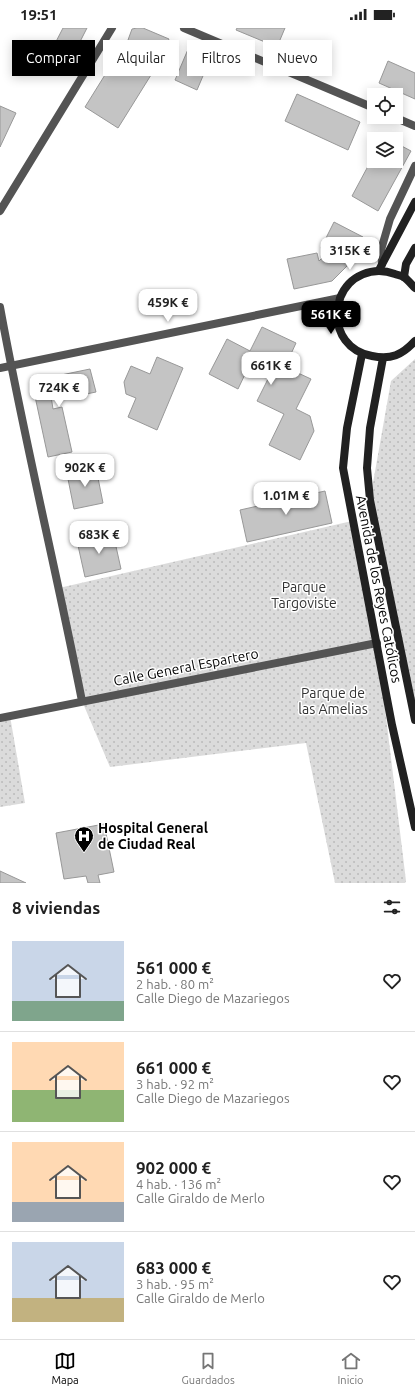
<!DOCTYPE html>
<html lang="es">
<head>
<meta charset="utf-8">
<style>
	body { margin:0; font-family:Ubuntu,sans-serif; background:#f2f2f2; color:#222; height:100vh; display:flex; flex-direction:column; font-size:15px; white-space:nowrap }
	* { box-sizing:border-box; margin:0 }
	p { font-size:13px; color:#767676 }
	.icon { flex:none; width:22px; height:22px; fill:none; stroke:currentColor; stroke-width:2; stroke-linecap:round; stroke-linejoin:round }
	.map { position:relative; height:855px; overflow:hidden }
	.side { display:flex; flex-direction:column; background:#fff; flex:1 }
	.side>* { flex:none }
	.top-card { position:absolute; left:12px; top:12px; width:391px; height:36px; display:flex; gap:8px }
	.fabs { position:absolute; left:367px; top:60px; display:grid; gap:8px }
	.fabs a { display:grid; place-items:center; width:36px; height:36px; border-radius:0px; background:#fff; box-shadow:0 2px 10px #0003; font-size:20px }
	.price { position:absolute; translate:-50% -34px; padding:0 9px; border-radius:8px; background:#fff; color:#222; font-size:13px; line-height:26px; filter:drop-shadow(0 1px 2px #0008) }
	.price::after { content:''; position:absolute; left:50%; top:24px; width:12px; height:9px; margin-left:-6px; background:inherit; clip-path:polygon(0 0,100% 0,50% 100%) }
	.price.selected { background:#000; color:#fff }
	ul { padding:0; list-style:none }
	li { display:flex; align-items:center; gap:12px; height:100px; padding:0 12px }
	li+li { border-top:1px solid #e0e0e0 }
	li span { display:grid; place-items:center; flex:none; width:112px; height:80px; border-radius:0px; color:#555 }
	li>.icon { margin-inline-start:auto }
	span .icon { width:48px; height:48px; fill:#fffc; stroke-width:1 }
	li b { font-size:17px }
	h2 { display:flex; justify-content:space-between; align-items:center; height:48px; padding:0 12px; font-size:17px }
	.tag { padding:0 14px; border-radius:0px; background:#fff; box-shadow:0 2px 10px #0003; font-size:14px; line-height:36px }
	.tag.selected { background:#000; color:#fff }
	.status { display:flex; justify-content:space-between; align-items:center; height:28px; padding:0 20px; background:#fff; direction:ltr }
	.status svg { height:11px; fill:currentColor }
	.menu { display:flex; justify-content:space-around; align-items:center; height:56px; border-top:1px solid #e0e0e0; background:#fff; font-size:11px; color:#767676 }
	.menu a { display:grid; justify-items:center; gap:2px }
	.menu .selected { color:#000 }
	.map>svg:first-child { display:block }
	.green { fill:url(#green-dots) }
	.building { fill:#c4c4c4; stroke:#989898 }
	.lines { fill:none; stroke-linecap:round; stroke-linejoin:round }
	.minor { stroke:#545454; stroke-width:8 }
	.secondary { stroke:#212121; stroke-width:8 }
	.labels { text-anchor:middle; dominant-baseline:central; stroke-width:3; stroke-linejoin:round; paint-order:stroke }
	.park-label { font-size:14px; fill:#323232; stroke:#fff }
	.street-label { font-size:14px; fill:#000; stroke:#fff }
	.poi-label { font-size:14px; font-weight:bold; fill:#000; stroke:#fff; text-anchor:start }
</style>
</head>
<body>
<div class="status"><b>19:51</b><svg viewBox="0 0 49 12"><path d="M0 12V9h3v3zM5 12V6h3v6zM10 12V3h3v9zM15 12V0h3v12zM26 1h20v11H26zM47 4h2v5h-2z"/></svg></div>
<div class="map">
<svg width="415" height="855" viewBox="0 0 415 855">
	<defs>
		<pattern id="green-dots" width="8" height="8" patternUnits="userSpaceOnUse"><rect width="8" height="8" fill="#dbdbdb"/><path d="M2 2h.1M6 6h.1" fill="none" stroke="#bababa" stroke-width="1.8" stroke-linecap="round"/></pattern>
	</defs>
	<rect width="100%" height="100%" fill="#fff"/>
	<g class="green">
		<polygon points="415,331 415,692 370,472 391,353"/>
		<polygon points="352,493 377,615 406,853 405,855 335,855 306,715 110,739 82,673 59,560"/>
		<polygon points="10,688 25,775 0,779 0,690"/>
	</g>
	<g class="building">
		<polygon points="63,0 87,0 64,45 45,35"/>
		<polygon points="137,0 143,0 169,11 162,27 128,12 132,1"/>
		<polygon points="237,0 285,0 277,19 236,2"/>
		<polygon points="189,19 211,29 197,62 175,52"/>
		<polygon points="118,26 151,47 118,100 85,79"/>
		<polygon points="388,33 415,45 415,71 379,55"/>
		<polygon points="297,66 360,94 348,122 285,93"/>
		<polygon points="0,78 16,85 0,119"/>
		<polygon points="396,115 411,123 378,183 352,168 374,127 374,133 396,133"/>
		<polygon points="334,194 363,209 348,237 332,253 294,261 287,231 317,225 319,233 326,226 321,220"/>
		<polygon points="262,299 296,315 285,339 311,351 296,381 310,388 314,403 300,432 269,417 284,386 257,373 269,349 248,340 238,361 209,346 227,311 250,323"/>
		<polygon points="157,329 183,340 157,402 128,389 136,370 126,366 124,354 131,338 150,346"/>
		<polygon points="90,341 96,364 67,370 65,358 58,360 51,368 53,381 62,379 72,424 48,429 33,359 37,352"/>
		<polygon points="96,440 103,475 74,481 67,446"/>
		<polygon points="325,463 332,495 247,514 240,482"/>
		<polygon points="113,505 121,541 85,549 77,513"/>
		<polygon points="104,796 114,844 98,847 100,855 88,855 86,848 64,851 56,805"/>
		<polygon points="0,843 26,855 0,855"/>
	</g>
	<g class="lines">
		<g class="minor">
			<polyline points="184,0 374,80"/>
			<polyline points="394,89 415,98"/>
			<polyline points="0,183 112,0"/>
			<polyline points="382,236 381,222 390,191 415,138"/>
			<path d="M0,279c24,132 56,262 82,394"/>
			<polyline points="0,340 340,270"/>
			<polyline points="0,690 377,615"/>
		</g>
		<g class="secondary">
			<polyline points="379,242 415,174"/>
			<polyline points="404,249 406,236 415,220"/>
			<path d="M415,260c-3,-3 -7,-8 -11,-11 -2,-1 -6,-2 -9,-3 -22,-8 -46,1 -55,24 -1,3 -1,8 -2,12 -3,23 11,42 34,46 19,4 30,-1 43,-15"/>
			<polyline points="362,326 347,400 343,440 392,697 415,799"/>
			<polyline points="383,330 370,400 367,440 370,472 415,692"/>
		</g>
	</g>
	<defs>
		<g id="hospital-pin" transform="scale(1)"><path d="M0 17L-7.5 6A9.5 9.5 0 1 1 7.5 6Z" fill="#000" stroke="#fff"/><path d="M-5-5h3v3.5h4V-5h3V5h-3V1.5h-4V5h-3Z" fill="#fff"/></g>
	</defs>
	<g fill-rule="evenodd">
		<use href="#hospital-pin" x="84" y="808"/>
	</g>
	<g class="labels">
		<g class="park-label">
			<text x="304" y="559">Parque<tspan x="304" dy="16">Targoviste</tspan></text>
			<text x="333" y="665">Parque de<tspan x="333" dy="16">las Amelias</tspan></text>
		</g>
		<g class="street-label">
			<text transform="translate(379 561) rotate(79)">Avenida de los Reyes Católicos</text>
			<text transform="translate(186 639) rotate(-11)">Calle General Espartero</text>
		</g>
		<g class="poi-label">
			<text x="98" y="800">Hospital General<tspan x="98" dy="16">de Ciudad Real</tspan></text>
		</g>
	</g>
</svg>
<div class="fabs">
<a><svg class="icon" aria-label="locate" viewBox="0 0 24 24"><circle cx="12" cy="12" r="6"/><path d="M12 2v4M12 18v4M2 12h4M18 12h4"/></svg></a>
<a><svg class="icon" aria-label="layers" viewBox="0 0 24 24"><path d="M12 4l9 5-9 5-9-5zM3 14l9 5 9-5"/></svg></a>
</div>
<b class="price" style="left:350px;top:243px">315K €</b>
<b class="price" style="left:168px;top:295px">459K €</b>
<b class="price selected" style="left:331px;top:307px">561K €</b>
<b class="price" style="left:271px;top:358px">661K €</b>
<b class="price" style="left:59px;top:380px">724K €</b>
<b class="price" style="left:85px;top:460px">902K €</b>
<b class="price" style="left:286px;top:488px">1.01M €</b>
<b class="price" style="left:99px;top:527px">683K €</b>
<div class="top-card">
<a class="tag selected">Comprar</a>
<a class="tag">Alquilar</a>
<a class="tag">Filtros</a>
<a class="tag">Nuevo</a>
</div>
</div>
<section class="side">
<h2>8 viviendas<svg class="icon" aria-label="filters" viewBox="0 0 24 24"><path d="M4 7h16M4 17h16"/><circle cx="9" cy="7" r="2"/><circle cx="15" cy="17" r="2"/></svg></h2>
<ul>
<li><span style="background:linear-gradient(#c9d6e8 75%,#7fa58c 0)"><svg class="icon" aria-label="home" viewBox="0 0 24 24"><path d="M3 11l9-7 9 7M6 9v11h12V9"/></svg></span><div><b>561 000 €</b><p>2 hab. · 80 m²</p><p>Calle Diego de Mazariegos</p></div><svg class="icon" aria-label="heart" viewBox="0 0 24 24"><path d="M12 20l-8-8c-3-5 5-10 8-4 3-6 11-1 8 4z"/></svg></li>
<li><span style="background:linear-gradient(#ffd9b3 60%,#8fb573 0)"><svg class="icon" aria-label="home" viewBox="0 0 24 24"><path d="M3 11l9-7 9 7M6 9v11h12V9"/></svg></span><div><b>661 000 €</b><p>3 hab. · 92 m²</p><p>Calle Diego de Mazariegos</p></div><svg class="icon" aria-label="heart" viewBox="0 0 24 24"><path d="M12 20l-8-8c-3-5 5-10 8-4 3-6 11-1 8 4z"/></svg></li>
<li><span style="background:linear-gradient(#ffd9b3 75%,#9aa5b1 0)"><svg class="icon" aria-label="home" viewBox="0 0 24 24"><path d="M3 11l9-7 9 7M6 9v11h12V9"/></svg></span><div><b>902 000 €</b><p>4 hab. · 136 m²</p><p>Calle Giraldo de Merlo</p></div><svg class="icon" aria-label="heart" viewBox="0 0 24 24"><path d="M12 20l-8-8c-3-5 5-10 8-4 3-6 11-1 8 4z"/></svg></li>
<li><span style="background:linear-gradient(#c9d6e8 70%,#c2b280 0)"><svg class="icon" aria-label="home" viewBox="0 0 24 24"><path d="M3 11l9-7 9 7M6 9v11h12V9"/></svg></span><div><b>683 000 €</b><p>3 hab. · 95 m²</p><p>Calle Giraldo de Merlo</p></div><svg class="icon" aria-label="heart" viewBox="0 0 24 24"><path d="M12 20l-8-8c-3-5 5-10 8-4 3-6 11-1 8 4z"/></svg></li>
</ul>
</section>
<nav class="menu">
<a class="selected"><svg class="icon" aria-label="map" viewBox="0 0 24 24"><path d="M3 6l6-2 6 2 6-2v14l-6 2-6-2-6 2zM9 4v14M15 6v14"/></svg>Mapa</a>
<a><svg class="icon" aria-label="saved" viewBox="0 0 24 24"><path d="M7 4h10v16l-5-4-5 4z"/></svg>Guardados</a>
<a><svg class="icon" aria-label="home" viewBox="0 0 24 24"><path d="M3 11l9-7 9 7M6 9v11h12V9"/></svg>Inicio</a>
</nav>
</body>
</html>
